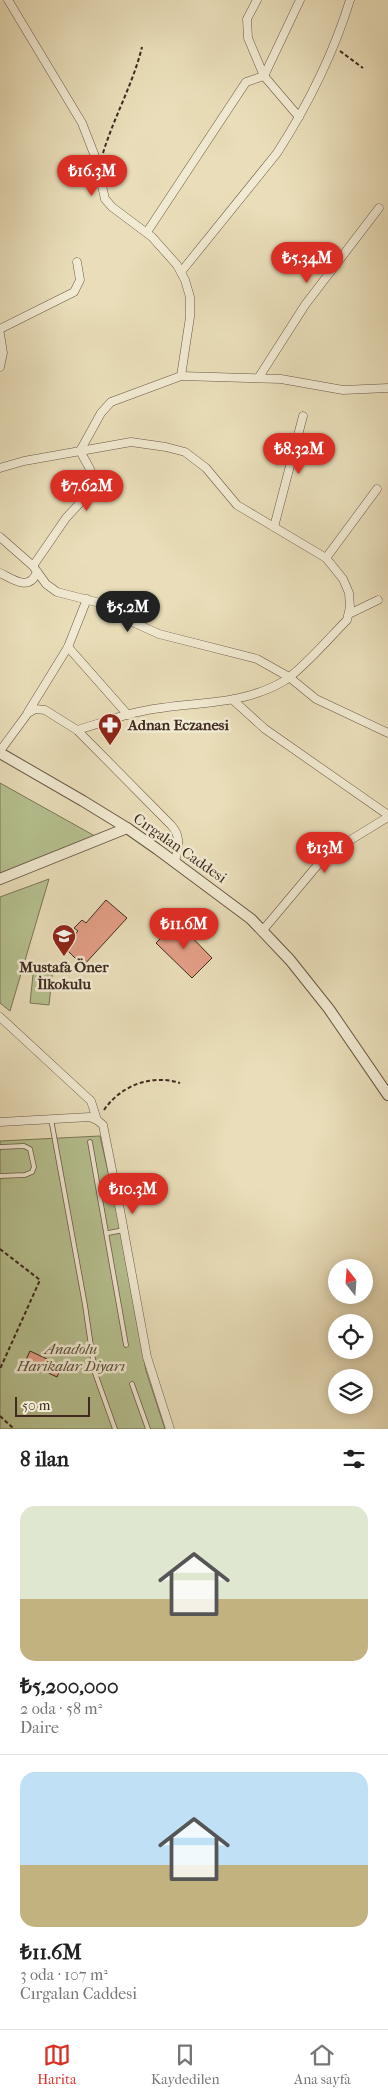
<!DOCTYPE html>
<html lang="tr">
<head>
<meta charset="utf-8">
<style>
	body { margin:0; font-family:"IM FELL French Canon",serif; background:#f2f2f2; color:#222; height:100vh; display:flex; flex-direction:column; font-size:19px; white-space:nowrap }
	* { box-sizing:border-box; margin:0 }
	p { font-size:16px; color:#767676 }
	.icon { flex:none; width:28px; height:28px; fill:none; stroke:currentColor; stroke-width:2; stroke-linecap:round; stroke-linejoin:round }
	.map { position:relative; height:1429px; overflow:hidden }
	.drawer { display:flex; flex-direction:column; background:#fff; flex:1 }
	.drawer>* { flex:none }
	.needle { width:32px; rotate:343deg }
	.fabs { position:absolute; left:328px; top:1259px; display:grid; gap:10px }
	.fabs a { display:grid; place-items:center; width:45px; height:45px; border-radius:50%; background:#fff; box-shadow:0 2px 12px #0003; font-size:25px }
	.scale { position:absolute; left:15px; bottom:12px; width:75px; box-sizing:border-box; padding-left:5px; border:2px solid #3f2a20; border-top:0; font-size:14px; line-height:18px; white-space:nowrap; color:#3f2a20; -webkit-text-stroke:4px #f1ead2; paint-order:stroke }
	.price { position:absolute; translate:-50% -42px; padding:0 11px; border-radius:18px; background:#d93025; color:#fff; font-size:16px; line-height:32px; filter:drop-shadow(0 1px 2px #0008) }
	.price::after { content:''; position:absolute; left:50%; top:30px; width:15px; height:11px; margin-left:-8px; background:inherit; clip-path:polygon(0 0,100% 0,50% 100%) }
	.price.on { background:#222; color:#fff }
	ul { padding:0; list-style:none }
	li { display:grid; align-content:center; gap:10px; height:265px; padding:0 20px }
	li+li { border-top:1px solid #e0e0e0 }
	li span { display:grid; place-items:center; height:155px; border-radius:15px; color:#555 }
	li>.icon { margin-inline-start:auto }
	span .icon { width:90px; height:90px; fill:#fffc; stroke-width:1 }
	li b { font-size:21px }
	h2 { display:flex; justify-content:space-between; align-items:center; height:60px; padding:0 20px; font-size:21px }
	.dock { display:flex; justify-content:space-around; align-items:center; height:70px; border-top:1px solid #e0e0e0; background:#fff; font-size:14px; color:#767676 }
	.dock a { display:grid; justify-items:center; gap:2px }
	.dock .on { color:#d93025 }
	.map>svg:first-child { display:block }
	.green { fill:#b6c190; stroke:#7a7658 }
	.building { fill:#e39f87; stroke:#3f2a20 }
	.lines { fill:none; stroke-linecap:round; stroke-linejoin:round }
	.service-casing { stroke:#6a5746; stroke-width:5.5 }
	.minor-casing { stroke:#6a5746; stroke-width:9 }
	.tertiary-casing { stroke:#6a5746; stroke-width:12 }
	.path { stroke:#3f2a20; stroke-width:2; stroke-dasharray:4 2.5; stroke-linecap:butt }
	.service { stroke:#f1ead2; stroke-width:4 }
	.minor { stroke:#f1ead2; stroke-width:8 }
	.tertiary { stroke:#f1ead2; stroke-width:10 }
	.labels { text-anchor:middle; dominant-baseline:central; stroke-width:5; stroke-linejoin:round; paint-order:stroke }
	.poi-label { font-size:15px; font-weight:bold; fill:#3f2a20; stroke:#f1ead2; text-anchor:start }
	.street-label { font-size:15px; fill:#3f2a20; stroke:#f1ead2 }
	.park-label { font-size:15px; font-style:italic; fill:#5d503c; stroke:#f1ead2 }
</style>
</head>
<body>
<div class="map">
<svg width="388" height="1429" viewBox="0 0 388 1429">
	<rect width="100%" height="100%" fill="#e9deb9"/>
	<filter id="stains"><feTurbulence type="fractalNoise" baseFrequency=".004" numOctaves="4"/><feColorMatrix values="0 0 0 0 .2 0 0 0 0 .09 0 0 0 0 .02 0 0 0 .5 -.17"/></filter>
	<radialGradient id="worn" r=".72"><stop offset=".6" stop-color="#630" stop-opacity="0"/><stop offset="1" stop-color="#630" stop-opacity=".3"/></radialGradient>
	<g class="green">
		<polygon points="0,783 102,840 0,879"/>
		<polygon points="49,879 10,1011 0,1003 0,897"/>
		<polygon points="34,965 53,967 49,1005 30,1003"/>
		<polygon points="100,1136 117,1212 146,1371 165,1429 0,1429 0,1141"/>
	</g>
	<g class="building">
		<polygon points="106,900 127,918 83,966 64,947 78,931 74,928 82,920 86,923"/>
		<polygon points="177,922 212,958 192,978 156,943"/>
		<polygon points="30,1351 62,1366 57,1377 25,1362"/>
	</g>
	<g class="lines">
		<g class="service-casing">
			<g id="service">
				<polyline points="51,1119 85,1305 95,1373 115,1429"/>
				<polyline points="90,1142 126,1345"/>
				<polyline points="0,1147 24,1146 30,1149 34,1167 32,1172 25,1175 0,1176"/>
				<polyline points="108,1233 124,1230"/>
				<polyline points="132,1384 148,1429"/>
			</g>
		</g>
		<g class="minor-casing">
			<g id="minor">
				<polyline points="8,0 82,123 96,159 105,199 112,207 152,237 177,265 185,280 190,297 190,317 181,376"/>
				<polyline points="257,0 247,19 248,38 264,76 299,117"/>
				<polyline points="147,232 246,82 264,76 300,0"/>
				<path d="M181,272l96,-119c31,-48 56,-98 73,-153"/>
				<polyline points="0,329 74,292 80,280 77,262"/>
				<polyline points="0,334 3,353 0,367"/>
				<polyline points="259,377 305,305 379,208"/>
				<path d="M0,468l24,-7 107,-19 35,5 19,5 21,16 31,37 89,53 17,21 6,14 1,14 -3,13c-17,17 -44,49 -63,61 -44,26 -93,20 -141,30 -22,4 -44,13 -66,19"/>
				<polyline points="274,527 303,416"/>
				<polyline points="0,537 33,566 46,584 57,592 100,603 128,620 159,634 257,659 289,677 316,699 388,733"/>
				<polyline points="326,558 377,489"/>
				<polyline points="33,566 66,518 90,492 92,482 90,469 80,451 101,413 111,402 181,376 281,379 343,390 388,388"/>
				<path d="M0,573c13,6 29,19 37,-1"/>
				<polyline points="349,614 378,600"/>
				<polyline points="68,647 128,715"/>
				<polyline points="233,700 265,729 388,815"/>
				<polyline points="28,712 68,647 87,599"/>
				<path d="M0,751l28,-38 7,-4 10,1 32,20 94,95c11,12 7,22 4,37"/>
				<polyline points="263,930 326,855 388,817"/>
				<polyline points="0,1017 91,1101 97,1120"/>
				<polyline points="0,1122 90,1117 97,1120 103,1125 120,1210 147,1357 170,1429"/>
			</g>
		</g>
		<g class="tertiary-casing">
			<g id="tertiary">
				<polyline points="0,753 83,801 127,828 157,849 251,919 290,960 329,1009 388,1095"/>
				<polyline points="0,879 127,828"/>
			</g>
		</g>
		<g class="path">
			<polyline points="340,51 363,68"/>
			<path d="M103,153c11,-36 30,-69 39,-106"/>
			<path d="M104,1110c17,-25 48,-36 76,-27"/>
			<polyline points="0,1249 40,1280 0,1369"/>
			<polyline points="0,1416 14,1429"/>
		</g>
		<use href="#service" class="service"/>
		<use href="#minor" class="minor"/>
		<use href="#tertiary" class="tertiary"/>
	</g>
	<defs>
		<g id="pharmacy-pin" transform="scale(1.25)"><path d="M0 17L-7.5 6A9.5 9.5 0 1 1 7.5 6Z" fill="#8f2418" stroke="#f1ead2"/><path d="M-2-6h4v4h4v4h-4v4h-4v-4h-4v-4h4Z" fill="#fff"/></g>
		<g id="school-pin" transform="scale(1.25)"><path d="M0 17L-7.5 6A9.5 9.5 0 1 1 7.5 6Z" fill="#8f2418" stroke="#f1ead2"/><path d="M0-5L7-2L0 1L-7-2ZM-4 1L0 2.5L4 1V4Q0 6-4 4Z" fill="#fff"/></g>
	</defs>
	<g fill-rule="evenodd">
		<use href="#pharmacy-pin" x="110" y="725"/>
		<use href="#school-pin" x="64" y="936"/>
	</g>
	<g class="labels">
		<g class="poi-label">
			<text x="128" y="725">Adnan Eczanesi</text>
			<text x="64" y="967" text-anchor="middle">Mustafa Öner<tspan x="64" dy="17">İlkokulu</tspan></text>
		</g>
		<g class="street-label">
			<text transform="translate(180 848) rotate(35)">Cırgalan Caddesi</text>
		</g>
		<g class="park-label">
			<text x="71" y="1349">Anadolu<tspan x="71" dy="17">Harikalar Diyarı</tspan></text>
		</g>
	</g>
	<rect width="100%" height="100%" filter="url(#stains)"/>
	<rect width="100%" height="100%" fill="url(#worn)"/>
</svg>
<div class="fabs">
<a><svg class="needle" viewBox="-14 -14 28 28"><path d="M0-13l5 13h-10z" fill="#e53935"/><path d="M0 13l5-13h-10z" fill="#767676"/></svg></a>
<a><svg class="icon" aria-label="locate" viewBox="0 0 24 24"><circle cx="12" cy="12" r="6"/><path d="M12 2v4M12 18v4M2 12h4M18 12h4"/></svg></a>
<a><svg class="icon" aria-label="layers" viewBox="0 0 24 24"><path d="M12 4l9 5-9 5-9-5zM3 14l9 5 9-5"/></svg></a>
</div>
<div class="scale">50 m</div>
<b class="price" style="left:92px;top:197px">₺16.3M</b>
<b class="price" style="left:307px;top:284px">₺5.34M</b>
<b class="price" style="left:299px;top:475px">₺8.32M</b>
<b class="price" style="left:87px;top:512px">₺7.62M</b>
<b class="price on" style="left:128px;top:633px">₺5.2M</b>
<b class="price" style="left:325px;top:874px">₺13M</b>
<b class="price" style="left:184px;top:950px">₺11.6M</b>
<b class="price" style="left:133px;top:1215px">₺10.3M</b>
</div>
<section class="drawer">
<h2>8 ilan<svg class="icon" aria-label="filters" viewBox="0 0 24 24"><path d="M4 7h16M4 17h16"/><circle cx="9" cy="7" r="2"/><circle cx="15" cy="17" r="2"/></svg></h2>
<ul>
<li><span style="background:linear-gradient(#dfe7d0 60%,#c2b280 0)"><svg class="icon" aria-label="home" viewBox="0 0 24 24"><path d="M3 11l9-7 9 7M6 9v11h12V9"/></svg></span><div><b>₺5,200,000</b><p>2 oda · 58 m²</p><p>Daire</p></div></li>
<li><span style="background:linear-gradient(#bfe0f5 60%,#c2b280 0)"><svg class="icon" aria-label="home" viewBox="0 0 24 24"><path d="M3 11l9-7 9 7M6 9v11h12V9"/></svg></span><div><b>₺11.6M</b><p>3 oda · 107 m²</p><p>Cırgalan Caddesi</p></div></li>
</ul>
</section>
<nav class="dock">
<a class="on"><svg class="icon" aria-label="map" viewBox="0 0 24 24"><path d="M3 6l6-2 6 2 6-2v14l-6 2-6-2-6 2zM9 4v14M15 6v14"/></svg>Harita</a>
<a><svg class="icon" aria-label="saved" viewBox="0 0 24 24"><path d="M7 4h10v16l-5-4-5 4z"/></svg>Kaydedilen</a>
<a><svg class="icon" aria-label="home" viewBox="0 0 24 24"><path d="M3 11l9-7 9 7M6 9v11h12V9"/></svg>Ana sayfa</a>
</nav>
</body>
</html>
